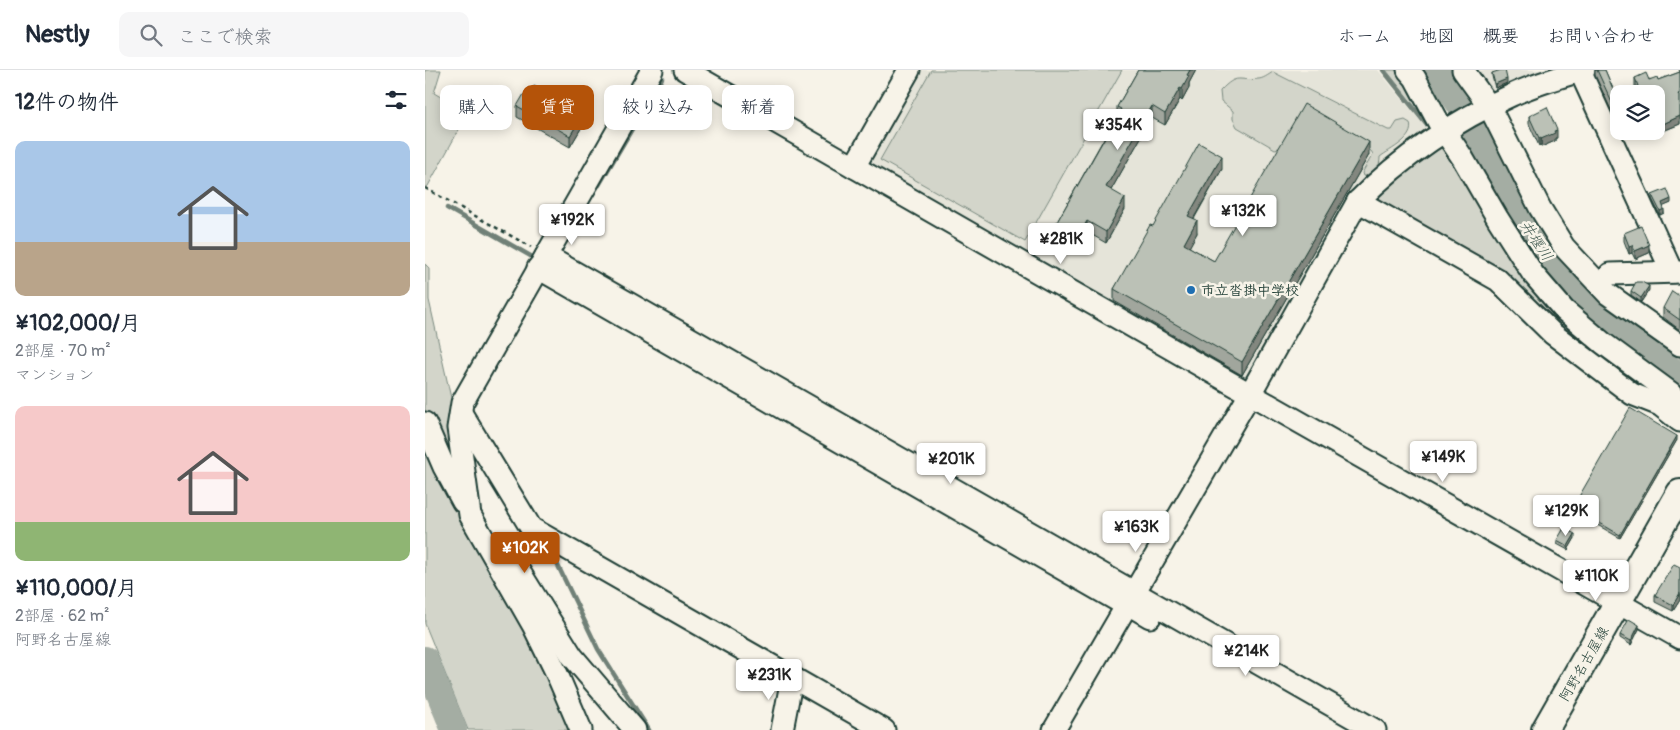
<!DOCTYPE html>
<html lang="ja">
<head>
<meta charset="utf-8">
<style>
	body { margin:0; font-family:Pangolin,"Klee One",sans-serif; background:#f6f6f7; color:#1f2937; height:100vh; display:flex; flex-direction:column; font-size:19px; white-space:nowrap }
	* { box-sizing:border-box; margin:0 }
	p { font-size:16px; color:#747a83 }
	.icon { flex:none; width:28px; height:28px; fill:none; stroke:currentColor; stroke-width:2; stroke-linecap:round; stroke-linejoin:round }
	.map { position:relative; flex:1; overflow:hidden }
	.sheet { display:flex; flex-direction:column; background:#fff; width:425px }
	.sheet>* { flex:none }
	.banner { position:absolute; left:15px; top:15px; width:475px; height:45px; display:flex; gap:10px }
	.fabs { position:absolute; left:1185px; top:15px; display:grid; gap:10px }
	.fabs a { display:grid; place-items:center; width:55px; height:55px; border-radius:10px; background:#fff; box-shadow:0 2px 12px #0003; font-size:25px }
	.price { position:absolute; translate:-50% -42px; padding:0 11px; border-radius:5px; background:#fff; color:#222; font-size:16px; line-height:32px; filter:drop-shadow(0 1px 2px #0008) }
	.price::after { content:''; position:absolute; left:50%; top:30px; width:15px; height:11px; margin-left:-8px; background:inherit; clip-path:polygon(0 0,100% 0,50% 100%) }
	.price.active { background:#b45309; color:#fff }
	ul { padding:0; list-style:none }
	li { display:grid; align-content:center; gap:10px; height:265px; padding:0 15px }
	li span { display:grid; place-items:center; height:155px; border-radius:10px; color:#555 }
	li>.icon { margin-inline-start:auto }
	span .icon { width:90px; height:90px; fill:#fffc; stroke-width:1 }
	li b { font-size:21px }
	h2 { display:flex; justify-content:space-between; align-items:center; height:60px; padding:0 15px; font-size:21px }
	.chip { padding:0 18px; border-radius:10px; background:#fff; box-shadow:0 2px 12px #0003; font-size:18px; line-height:45px }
	.chip.active { background:#b45309; color:#fff }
	header { display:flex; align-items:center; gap:30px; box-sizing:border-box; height:70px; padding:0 25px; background:#fff; border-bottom:1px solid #e0e1e3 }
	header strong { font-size:24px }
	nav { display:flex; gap:28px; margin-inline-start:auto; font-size:18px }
	.search { width:350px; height:45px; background:#f6f6f7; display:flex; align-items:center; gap:12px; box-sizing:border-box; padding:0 18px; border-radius:10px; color:#747a83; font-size:19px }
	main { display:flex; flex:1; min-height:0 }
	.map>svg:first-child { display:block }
	.built { fill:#e5e4d9 }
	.green { fill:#d3d5ca; stroke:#79897f }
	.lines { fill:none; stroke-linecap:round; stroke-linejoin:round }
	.stream { stroke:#6f8077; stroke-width:4.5 }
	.river { stroke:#a4ada3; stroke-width:26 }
	.minor-casing { stroke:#1f3d34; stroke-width:25 }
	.major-casing { stroke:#1f3d34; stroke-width:30 }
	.path { stroke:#1f3d34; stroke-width:2.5; stroke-dasharray:4 4; stroke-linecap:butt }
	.minor { stroke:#f7f3e8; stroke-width:21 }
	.major { stroke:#f7f3e8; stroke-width:26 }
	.wall { fill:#a1a69d; stroke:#1f3d34 }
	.shaded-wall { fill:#83877f; stroke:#1f3d34 }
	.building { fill:#bbc1b6; stroke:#1f3d34 }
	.poi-dot { fill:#1f6fb2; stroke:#f7f3e8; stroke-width:2 }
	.labels { text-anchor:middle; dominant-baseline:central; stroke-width:5; stroke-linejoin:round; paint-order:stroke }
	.poi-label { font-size:14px; font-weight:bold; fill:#1f3d34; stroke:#f7f3e8; text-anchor:start }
	.street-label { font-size:14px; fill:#1f3d34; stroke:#f7f3e8 }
	.water-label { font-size:15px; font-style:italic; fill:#405950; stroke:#f7f3e8 }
</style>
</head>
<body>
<header>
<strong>Nestly</strong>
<div class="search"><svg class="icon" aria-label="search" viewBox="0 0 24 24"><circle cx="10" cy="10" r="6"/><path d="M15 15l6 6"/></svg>ここで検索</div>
<nav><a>ホーム</a><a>地図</a><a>概要</a><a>お問い合わせ</a></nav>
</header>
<main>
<section class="sheet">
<h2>12件の物件<svg class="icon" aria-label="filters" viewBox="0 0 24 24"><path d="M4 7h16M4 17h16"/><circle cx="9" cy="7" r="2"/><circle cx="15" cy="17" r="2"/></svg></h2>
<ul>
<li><span style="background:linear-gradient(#a9c7e8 65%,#b9a48a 0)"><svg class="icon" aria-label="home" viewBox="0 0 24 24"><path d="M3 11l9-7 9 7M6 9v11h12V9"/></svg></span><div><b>¥102,000/月</b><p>2部屋 · 70 m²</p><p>マンション</p></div></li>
<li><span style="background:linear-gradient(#f6c9c9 75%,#8fb573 0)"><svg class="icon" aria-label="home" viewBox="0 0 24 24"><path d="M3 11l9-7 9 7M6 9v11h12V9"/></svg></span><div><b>¥110,000/月</b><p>2部屋 · 62 m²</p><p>阿野名古屋線</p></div></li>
</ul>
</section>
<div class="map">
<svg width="1255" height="660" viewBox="0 0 1255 660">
	<rect width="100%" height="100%" fill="#f7f3e8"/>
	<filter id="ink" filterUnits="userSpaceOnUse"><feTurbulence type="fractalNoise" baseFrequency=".02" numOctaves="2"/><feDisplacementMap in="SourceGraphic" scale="10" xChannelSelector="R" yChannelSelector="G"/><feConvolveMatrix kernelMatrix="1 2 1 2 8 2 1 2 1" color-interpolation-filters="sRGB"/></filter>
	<g filter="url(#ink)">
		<g class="built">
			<polygon points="491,0 953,0 1002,59 997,62 1001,67 955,101 820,313 439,94"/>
			<polygon points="1053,0 1120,0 1123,6 1070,27"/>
		</g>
		<g class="green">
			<polygon points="0,0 16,0 9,23 43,43 3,116 0,118"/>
			<polygon points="506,0 697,0 600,172 455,90"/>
			<polygon points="961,0 979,0 1007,58"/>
			<path d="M848,2l115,58h4l5,-8 8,-2 5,3c5,16 -20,26 -30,34 0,9 -3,14 -9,19h-8l-1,-3 11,-19 -2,-3 -65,-36 -27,33 -4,1 -38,-22 -4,-8v-8l-12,-10 -1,-10c18,-19 18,-9 38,-12 5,0 10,-4 15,-7z"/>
			<path d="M1074,66l44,86 137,131v18l-90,-70 7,-6 -4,-3 -6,6c-32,-32 -53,-64 -75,-104 -9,-16 -20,-33 -25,-52z"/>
			<polygon points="1020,71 1108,212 1233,317 1224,326 943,125"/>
			<polygon points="0,194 4,198 4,230 28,337 40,428 0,345"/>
			<path d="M0,363c51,97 105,194 144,297h-101l-43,-106z"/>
		</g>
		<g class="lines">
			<g class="stream">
				<polyline points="958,0 1001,54"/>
				<polyline points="174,115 237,8"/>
				<polyline points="22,138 109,188"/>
				<polyline points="1160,232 1170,223"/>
				<polyline points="125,479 173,579 224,660"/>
			</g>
			<g class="river">
				<path d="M1010,0c44,54 65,123 105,180 27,38 63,69 101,97 13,10 26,19 39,29"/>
				<polyline points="0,589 29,660"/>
			</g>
			<g class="minor-casing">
				<g id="minor">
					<polyline points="260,0 825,324 1255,568"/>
					<polyline points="983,0 990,8 1014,53 1037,87 1073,149 1108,204 1139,240 1178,273 1246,323 1255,335"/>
					<polyline points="1038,0 1064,36 1115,138 1139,177 1183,224 1255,275"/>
					<polyline points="1155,1 1247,202"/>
					<polyline points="429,97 484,0"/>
					<polyline points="933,131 1073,210 1128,264 1207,324 1235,335 1255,351"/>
					<polyline points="121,186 950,660"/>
					<polyline points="113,198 695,532 708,537 725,547"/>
					<polyline points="1185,204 1255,202"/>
					<polyline points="36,343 106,458 459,660"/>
					<polyline points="0,353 19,397 38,432"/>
					<polyline points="76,490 86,488 147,586 210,660"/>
					<polyline points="156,660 132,604 108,555 45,445 33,358 37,333 227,0"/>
					<polyline points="357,660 367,608"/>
					<path d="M629,660l196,-336 108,-193c43,-44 98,-81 154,-106 23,-11 48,-18 72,-25"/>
				</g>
			</g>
			<g class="major-casing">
				<polyline id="major" points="1120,660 1255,423"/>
			</g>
			<polyline class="path" points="0,118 106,177"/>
			<use href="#minor" class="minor"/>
			<use href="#major" class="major"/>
		</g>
		<g class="wall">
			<polygon points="713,0 771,0 764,13 764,18 757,31 755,29 740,55 727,48 686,120 700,139 681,173 662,162 650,183 628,171 628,159 692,45 692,37"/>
			<polygon points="1170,0 1180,0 1191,26 1194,24 1193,55 1170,5"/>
			<polygon points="1254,0 1255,0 1255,54 1238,61 1231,24 1210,18 1210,8 1233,10 1255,2"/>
			<polygon points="1067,3 1082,13 1070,18 1067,6"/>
			<polygon points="92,36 158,55 145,77 92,47"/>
			<polygon points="1104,46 1132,68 1130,68 1130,71 1116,77 1116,75 1114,76 1104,54"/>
			<polygon points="944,85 817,305 689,231 689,219 728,156 797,99 769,149 772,163 764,177 789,191"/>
			<polygon points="1227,125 1246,133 1238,136 1239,143 1235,145 1227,129"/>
			<polygon points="1199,163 1224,183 1210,189 1207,183 1204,184 1199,171"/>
			<polygon points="1224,220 1216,232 1206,225 1206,221"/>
			<polygon points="1255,221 1255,260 1238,247 1238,238 1253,225"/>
			<polygon points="1252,370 1195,468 1148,441 1148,437"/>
			<polygon points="1150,468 1143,480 1132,474 1132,470"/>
			<polygon points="1255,497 1255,530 1248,541 1230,532 1230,525"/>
			<polygon points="1214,559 1206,575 1195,568 1195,565"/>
		</g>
		<g class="shaded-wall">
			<polygon points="765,0 771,0 764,13 764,18 757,31 757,19 762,5"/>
			<polygon points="1082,9 1082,13 1070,18 1070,14"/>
			<polygon points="755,18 755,29 740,55 740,44"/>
			<polygon points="727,36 727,48 681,129 681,117"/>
			<polygon points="158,44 158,55 145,77 145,66"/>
			<polygon points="1255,46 1255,54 1238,61 1238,54"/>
			<polygon points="1237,51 1237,59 1231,61 1231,54"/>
			<polygon points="1132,60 1132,68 1130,68 1130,71 1116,77 1116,69"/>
			<polygon points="1116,67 1116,75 1114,76 1114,68"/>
			<polygon points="944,72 944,85 817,305 817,292"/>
			<polygon points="797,86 797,99 763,158 763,146"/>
			<polygon points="700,128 700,139 681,173 681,162"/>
			<polygon points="1246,129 1246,133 1237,137 1237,133"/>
			<polygon points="1239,139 1239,143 1235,145 1235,141"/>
			<polygon points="772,150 772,163 759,187 759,174"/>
			<polygon points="662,151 662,162 650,183 650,172"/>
			<polygon points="1207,175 1207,183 1204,184 1204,176"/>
			<polygon points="1224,175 1224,183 1210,189 1210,181"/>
			<polygon points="1224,216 1224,220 1216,232 1216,228"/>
			<polygon points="1252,366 1252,370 1195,468 1195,465"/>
			<polygon points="1150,464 1150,468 1143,480 1143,476"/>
			<polygon points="1255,523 1255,530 1248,541 1248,535"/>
			<polygon points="1214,555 1214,559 1206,575 1206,571"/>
		</g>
		<g class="building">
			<polygon points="713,0 765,0 762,5 764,6 757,19 755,18 740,44 727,36 681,117 700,128 681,162 662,151 650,172 628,159 696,39 692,37"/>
			<polygon points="1076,0 1080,0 1082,9 1070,14 1067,3"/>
			<polygon points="1172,0 1180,0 1191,26 1194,24 1194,48"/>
			<polygon points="1255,2 1255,24 1254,24 1255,26 1255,46 1238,54 1237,51 1231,54 1231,24 1195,24 1213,16 1210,8 1221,3 1224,10 1232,7 1233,10"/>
			<polygon points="109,16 158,44 145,66 92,36 99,24 103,26"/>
			<polygon points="879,34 944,72 817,292 689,219 725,155 728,156 774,73 797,86 763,146 772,150 759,174 789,191"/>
			<polygon points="1122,37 1132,60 1129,61 1130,63 1116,69 1116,67 1114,68 1104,46"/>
			<polygon points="1242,119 1246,129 1237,133 1239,139 1235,141 1227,125"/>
			<polygon points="1216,156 1224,175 1210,181 1207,175 1204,176 1199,163"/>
			<polygon points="1211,212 1217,212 1224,216 1216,228 1206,221"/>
			<polygon points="1247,221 1253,225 1255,221 1255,250 1238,238"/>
			<polygon points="1205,338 1252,366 1195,465 1148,437"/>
			<polygon points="1139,458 1150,464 1143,476 1132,470"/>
			<polygon points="1249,494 1255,497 1255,523 1248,535 1230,525"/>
			<polygon points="1204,549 1214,555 1206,571 1195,565"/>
		</g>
	</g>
	<circle class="poi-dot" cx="766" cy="220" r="5"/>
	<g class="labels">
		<g class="poi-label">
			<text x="776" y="220">市立沓掛中学校</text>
		</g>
		<g class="street-label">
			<text transform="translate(1159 594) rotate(-60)">阿野名古屋線</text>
		</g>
		<g class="water-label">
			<text transform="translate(1111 171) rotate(56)">井堰川</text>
		</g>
	</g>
</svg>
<div class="fabs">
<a><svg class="icon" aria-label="layers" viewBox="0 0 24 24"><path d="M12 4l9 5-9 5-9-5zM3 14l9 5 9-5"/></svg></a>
</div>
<b class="price" style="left:693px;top:81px">¥354K</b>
<b class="price" style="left:818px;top:167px">¥132K</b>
<b class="price" style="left:147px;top:176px">¥192K</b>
<b class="price" style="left:636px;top:195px">¥281K</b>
<b class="price" style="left:1018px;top:413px">¥149K</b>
<b class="price" style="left:526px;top:415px">¥201K</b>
<b class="price" style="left:1141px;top:467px">¥129K</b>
<b class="price" style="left:711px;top:483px">¥163K</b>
<b class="price active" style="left:100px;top:504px">¥102K</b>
<b class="price" style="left:1171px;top:532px">¥110K</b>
<b class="price" style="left:821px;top:607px">¥214K</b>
<b class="price" style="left:344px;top:631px">¥231K</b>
<div class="banner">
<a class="chip">購入</a>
<a class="chip active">賃貸</a>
<a class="chip">絞り込み</a>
<a class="chip">新着</a>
</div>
</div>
</main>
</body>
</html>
